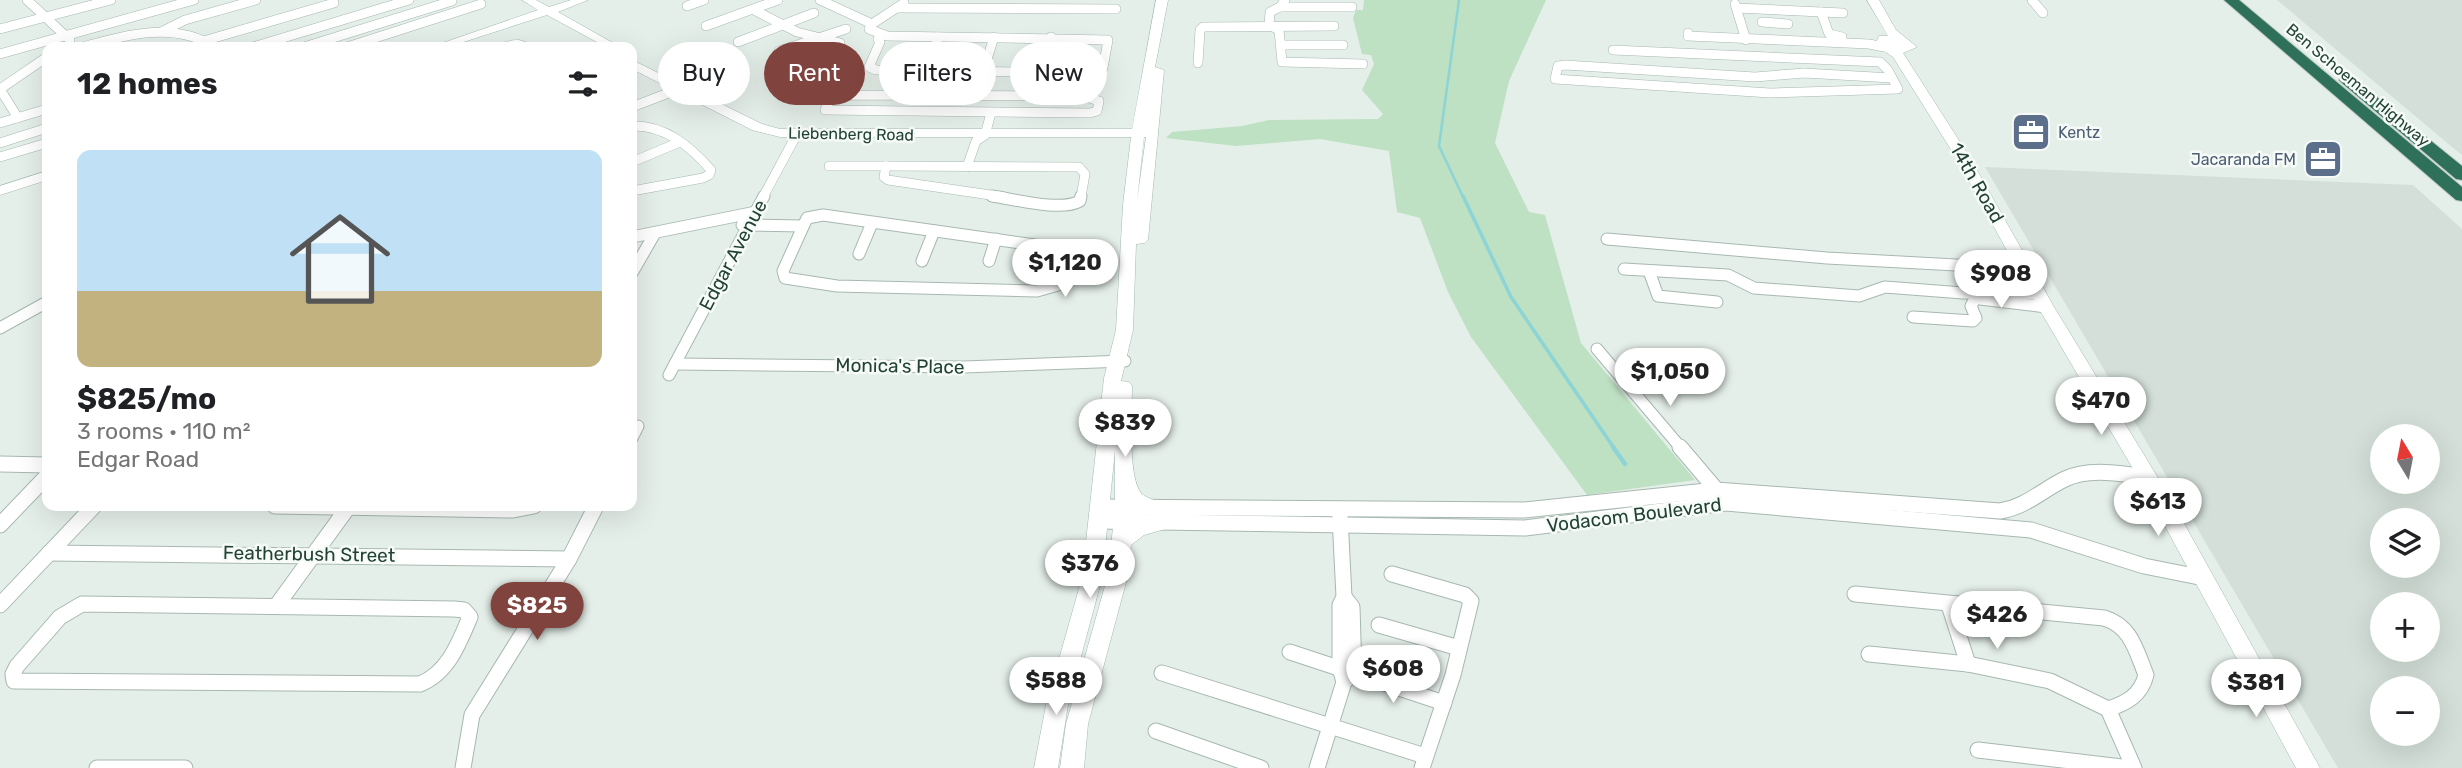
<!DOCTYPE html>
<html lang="en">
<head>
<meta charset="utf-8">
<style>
	body { margin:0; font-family:Rubik,sans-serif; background:#f2f2f2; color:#202124; height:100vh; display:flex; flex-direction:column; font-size:26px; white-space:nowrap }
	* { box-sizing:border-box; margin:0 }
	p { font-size:23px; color:#757577 }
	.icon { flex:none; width:38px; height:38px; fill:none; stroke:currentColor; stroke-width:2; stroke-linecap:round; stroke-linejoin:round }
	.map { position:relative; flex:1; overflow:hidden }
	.panel { position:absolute; left:42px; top:42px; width:595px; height:469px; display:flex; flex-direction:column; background:#fff; border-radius:14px; box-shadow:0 7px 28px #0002 }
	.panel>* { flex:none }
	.top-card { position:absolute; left:658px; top:42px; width:665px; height:63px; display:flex; gap:14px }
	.needle { width:46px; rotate:350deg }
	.tools { position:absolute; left:2370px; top:424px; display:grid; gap:14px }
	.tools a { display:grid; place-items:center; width:70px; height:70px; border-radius:50%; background:#fff; box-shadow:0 7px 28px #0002; font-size:35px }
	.price { position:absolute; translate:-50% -60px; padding:0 16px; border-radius:24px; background:#fff; color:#222; font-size:23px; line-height:46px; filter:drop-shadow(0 2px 4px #0008) }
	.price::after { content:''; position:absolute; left:50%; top:42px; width:21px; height:16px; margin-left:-10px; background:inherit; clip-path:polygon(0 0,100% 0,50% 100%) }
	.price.active { background:#81433d; color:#fff }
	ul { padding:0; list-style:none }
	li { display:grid; align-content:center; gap:14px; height:371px; padding:0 35px }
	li+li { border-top:2px solid #e0e0e0 }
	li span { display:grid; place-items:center; height:217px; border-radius:14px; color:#555 }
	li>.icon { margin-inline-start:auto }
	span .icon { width:126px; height:126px; fill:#fffc; stroke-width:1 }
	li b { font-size:30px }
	h2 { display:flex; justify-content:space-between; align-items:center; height:84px; padding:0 35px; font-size:30px }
	.chip { padding:0 24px; border-radius:32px; background:#fff; box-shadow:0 7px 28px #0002; font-size:24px; line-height:63px }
	.chip.active { background:#81433d; color:#fff }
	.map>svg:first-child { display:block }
	.built { fill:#d3dfd8; fill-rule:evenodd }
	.green { fill:#bee0c3 }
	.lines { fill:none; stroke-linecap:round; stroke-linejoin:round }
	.stream-far2 { stroke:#8cd4d5; stroke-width:2.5 }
	.stream-far1 { stroke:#8cd4d5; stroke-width:3.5 }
	.stream { stroke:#8cd4d5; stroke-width:4.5 }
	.street-far2-casing { stroke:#a7b8b0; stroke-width:10 }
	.street-far1-casing { stroke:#a7b8b0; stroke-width:13 }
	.street-casing { stroke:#a7b8b0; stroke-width:17 }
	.secondary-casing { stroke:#a3bbb0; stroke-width:1 }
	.highway-casing { stroke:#c1cac7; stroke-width:2 }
	.street-far2 { stroke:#fff; stroke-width:9 }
	.street-far1 { stroke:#fff; stroke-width:11 }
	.street { stroke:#fff; stroke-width:15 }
	.secondary { fill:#fff; fill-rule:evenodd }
	.highway { fill:#2e7059; fill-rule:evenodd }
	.labels { text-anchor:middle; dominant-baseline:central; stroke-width:5; stroke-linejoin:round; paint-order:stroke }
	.far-street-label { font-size:16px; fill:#234236; stroke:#f6fbf8 }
	.far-service-label { font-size:16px; fill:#4e5e75; stroke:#f6fbf8; text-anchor:start }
	.street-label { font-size:19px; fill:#234236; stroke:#f6fbf8 }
</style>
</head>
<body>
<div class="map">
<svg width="2462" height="768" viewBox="0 0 2462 768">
	<rect width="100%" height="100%" fill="#e5efe9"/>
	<g class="built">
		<polygon points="2277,0 2462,0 2462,155 2452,147"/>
		<path d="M1985,167l428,18 49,44v539h-124zM2382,436h45v45h-45zM2382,520h45v45h-45zM2382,604h45v45h-45zM2382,688h45v45h-45z"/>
	</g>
	<polygon class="green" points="1364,0 1546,0 1509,81 1495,143 1529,212 1545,215 1581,343 1695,480 1587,495 1471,337 1448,292 1420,218 1397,212 1389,151 1320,139 1236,146 1166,138 1172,132 1242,126 1269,120 1378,119 1383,114 1362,90 1374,64 1371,55 1362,54 1353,18 1356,10 1363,10"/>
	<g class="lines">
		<polyline class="stream-far2" points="1459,0 1439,146 1463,197"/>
		<polyline class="stream-far1" points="1463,196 1511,297 1614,448"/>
		<polyline class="stream" points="1613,447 1625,464"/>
		<g class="street-far2-casing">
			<g id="street-far2">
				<polyline points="27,0 70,40"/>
				<polyline points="820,0 872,24"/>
				<polyline points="1285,0 1280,7 1270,12 1269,25 1279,30 1282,62 1363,64"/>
				<polyline points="2032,0 2043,13"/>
				<polyline points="1735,4 1746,40"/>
				<polyline points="687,6 704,0"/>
				<polyline points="1280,7 1352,7"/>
				<polyline points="897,8 1116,9"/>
				<polyline points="1737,8 1843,13"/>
				<polyline points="754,10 797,32 840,43 799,60"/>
				<polyline points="1821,12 1829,34 1842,37"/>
				<polyline points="1762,22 1788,24"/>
				<polyline points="872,24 904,3"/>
				<polyline points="706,26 778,0"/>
				<polyline points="0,29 111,0"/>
				<polyline points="869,29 887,36 1108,40 1103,68 1094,73 876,70 869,67 880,42 878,39 882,35"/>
				<polyline points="163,31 185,20 256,0"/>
				<polyline points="1688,33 1688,36 1869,44 1884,47"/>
				<polyline points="207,40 334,3"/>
				<polyline points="738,42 814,13"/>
				<polyline points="1281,45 1343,45"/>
				<path d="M82,47c45,-12 91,-26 133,0"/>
				<polyline points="253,47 409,0"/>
				<polyline points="304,47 452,1"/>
				<polyline points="347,47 481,4"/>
				<polyline points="504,47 517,44 526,47"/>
				<polyline points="1613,50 1880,62 1888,70 1898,89 1770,93 1555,79 1558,66 1565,65 1755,77 1804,73 1892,78"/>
				<polyline points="779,51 846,29"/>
				<polyline points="0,54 194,0"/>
				<polyline points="1198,63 1200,30 1203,27 1334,26"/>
				<polyline points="928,71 938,37"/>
				<polyline points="983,72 994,37"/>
				<polyline points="1044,72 1051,37"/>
				<polygon points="839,95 1083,96 1099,101 1097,111 1090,113 825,110 831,97"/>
				<polyline points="632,107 684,87"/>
				<polyline points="18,118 0,89 47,57"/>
				<polyline points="0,123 47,109"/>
				<path d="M632,126c33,-1 58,20 79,44l-2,5 -6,3 -71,13"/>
				<polyline points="0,143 47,128"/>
				<polyline points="0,157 47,143"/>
				<polyline points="632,162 680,142"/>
				<polyline points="829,166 886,166"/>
				<polyline points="886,166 884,177 888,180 1004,197"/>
				<polyline points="886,166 1079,167 1085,174 1081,197"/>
				<polyline points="967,167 976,141 985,135 991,113"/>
				<polyline points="763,197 797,134"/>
			</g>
		</g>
		<g class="street-far1-casing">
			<g id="street-far1">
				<path d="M992,196c22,3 69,16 88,5l1,-5"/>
				<polygon points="823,215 1056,248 1062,253 1062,273 1058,285 1037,291 837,286 785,278 783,271 807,218"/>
				<polyline points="742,225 802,226"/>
				<polyline points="632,237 756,212"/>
				<polyline points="1607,239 1827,258 1993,267"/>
				<polyline points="859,254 872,223"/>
				<polyline points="922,261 934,231"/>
				<polyline points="989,261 996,239"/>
				<polyline points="1963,266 1979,294"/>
				<polyline points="1624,269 1728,275 1754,288 1859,296 1885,287 1963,293 2040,294"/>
				<polyline points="1649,271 1658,296 1717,302"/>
				<polyline points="632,273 655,233"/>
				<polyline points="1980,299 2046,307"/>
				<polyline points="1913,317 1973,321 1976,318 1971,306 1976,297"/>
				<polyline points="0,328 47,302"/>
				<polyline points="1597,349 1681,448"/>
				<polyline points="675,364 964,367 1125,361"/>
				<polyline points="669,375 764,196"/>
				<polyline points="632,438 638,426"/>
			</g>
		</g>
		<g class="street-casing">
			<g id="street">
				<polyline points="1680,447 1719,493"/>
				<polyline points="0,464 47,465"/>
				<polyline points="275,506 513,510 534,506"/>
				<path d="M1099,507l425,3 192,-20 284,21c26,-4 42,-21 65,-32 25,-12 56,-5 83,-2"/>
				<polyline points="1340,517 1344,597 1340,605 1340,668 1344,682"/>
				<polyline points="1097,521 1525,528 1726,503 2031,530 2144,566 2204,578"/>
				<polyline points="0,525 47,476"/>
				<polyline points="49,553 569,559"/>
				<polyline points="1392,574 1465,595 1471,601 1453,675 1422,768"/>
				<path d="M1855,594l249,24c27,8 32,32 42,57 -5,20 -19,28 -38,34l26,59"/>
				<path d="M82,604l372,5 10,1 6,7c-11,26 -22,56 -50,67l-406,-3 -1,-7 4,-8 43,-49z"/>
				<polyline points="0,605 94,506"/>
				<polyline points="277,605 349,506"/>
				<polyline points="1949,605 1968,664"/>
				<polyline points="1379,625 1459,648"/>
				<polyline points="1290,652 1444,703"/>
				<polyline points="1869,654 1968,664 2050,681 2108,709"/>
				<polyline points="1162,673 1425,756"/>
				<polyline points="1156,731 1261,768"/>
				<polyline points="1978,750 2130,768"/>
				<polyline points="97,768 185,768"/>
				<polyline points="463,768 472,715 569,559 596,506"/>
				<polyline points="1317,768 1344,682 1354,673 1352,607 1344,597"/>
			</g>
		</g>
		<g class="secondary-casing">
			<g id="secondary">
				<polygon points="522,0 536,0 549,7 571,0 588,0 558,12 620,47 606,47 547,15 448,47 431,47 538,10"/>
				<path d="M1156,0h12l-13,67 9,3 -16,170 -3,3 -9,1 -3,86 -12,51 8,1 3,4c0,23 -5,93 10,108 7,6 17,5 23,14l-3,5 -7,2 -20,-9 -2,18 29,-8 7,2 3,5 -3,5 -25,7 -13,10 -3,30 -40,149 -4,44h-24l6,-44 42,-149 7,-67v-58l-13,128 -34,127 -10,63h-24l12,-63 36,-127 22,-200 12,-48 7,-125 8,-68h-351l-28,-7 -120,-61v-9l130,64 18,5h352zM1144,137h2l-9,64z"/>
				<polygon points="1867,0 1879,0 1896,30 1917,47 1903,53 1969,156 2054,307 2166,491 2320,768 2296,768 2146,491 2038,307 1955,156 1893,57 1875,45 1879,36 1888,36"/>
				<polygon points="47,171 47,180 0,195 0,186"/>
			</g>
		</g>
		<g class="highway-casing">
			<g id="highway">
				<polygon points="2224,0 2239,0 2462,187 2462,201 2456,200"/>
				<polygon points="2347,75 2352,77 2462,166 2462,180 2456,179 2342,83 2339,80 2342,77"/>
			</g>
		</g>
		<use href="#street-far2" class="street-far2"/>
		<use href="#street-far1" class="street-far1"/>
		<use href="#street" class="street"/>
		<use href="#secondary" class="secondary"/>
		<use href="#highway" class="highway"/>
	</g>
	<defs>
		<g id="office-square" transform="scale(2.0125)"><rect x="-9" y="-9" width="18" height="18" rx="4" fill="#5c6f8a" stroke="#f6fbf8"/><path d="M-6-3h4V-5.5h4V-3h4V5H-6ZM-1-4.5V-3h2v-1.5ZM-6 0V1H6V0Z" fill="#fff"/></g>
	</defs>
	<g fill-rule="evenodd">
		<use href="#office-square" x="2031" y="132"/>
		<use href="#office-square" x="2323" y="159"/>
	</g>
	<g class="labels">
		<g class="far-street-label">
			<text transform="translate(2358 85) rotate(40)">Ben Schoeman Highway</text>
			<text transform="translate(851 134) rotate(1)">Liebenberg Road</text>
		</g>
		<g class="far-service-label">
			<text x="2058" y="132">Kentz</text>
			<text x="2296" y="159" text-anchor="end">Jacaranda FM</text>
		</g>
		<g class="street-label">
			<text transform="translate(1977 183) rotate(60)">14th Road</text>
			<text transform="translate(733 255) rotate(-62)">Edgar Avenue</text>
			<text transform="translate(900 366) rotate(1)">Monica's Place</text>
			<text transform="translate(1634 515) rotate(-7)">Vodacom Boulevard</text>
			<text transform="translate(309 554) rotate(1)">Featherbush Street</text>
		</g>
	</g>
</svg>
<div class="tools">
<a><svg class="needle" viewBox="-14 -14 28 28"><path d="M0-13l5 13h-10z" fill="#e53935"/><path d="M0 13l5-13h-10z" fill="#757577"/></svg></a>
<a><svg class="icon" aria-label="layers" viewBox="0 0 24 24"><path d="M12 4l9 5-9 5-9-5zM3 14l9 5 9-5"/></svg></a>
<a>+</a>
<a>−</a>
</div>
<b class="price" style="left:1065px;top:299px">$1,120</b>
<b class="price" style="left:2001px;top:310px">$908</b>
<b class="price" style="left:1670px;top:408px">$1,050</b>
<b class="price" style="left:2101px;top:437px">$470</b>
<b class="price" style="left:1125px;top:459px">$839</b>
<b class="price" style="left:2158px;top:538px">$613</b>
<b class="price" style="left:1090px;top:600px">$376</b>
<b class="price active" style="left:537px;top:642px">$825</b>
<b class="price" style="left:1997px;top:651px">$426</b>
<b class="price" style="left:1393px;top:705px">$608</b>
<b class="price" style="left:1056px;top:717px">$588</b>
<b class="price" style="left:2256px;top:719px">$381</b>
<div class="top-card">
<a class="chip">Buy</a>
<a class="chip active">Rent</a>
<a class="chip">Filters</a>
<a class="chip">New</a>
</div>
<section class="panel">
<h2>12 homes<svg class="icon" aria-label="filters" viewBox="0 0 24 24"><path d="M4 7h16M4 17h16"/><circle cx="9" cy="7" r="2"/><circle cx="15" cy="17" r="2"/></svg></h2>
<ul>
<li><span style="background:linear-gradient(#bfe0f5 65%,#c2b280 0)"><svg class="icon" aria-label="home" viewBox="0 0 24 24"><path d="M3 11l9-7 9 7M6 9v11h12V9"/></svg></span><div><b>$825/mo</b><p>3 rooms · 110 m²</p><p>Edgar Road</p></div></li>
</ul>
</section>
</div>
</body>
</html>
